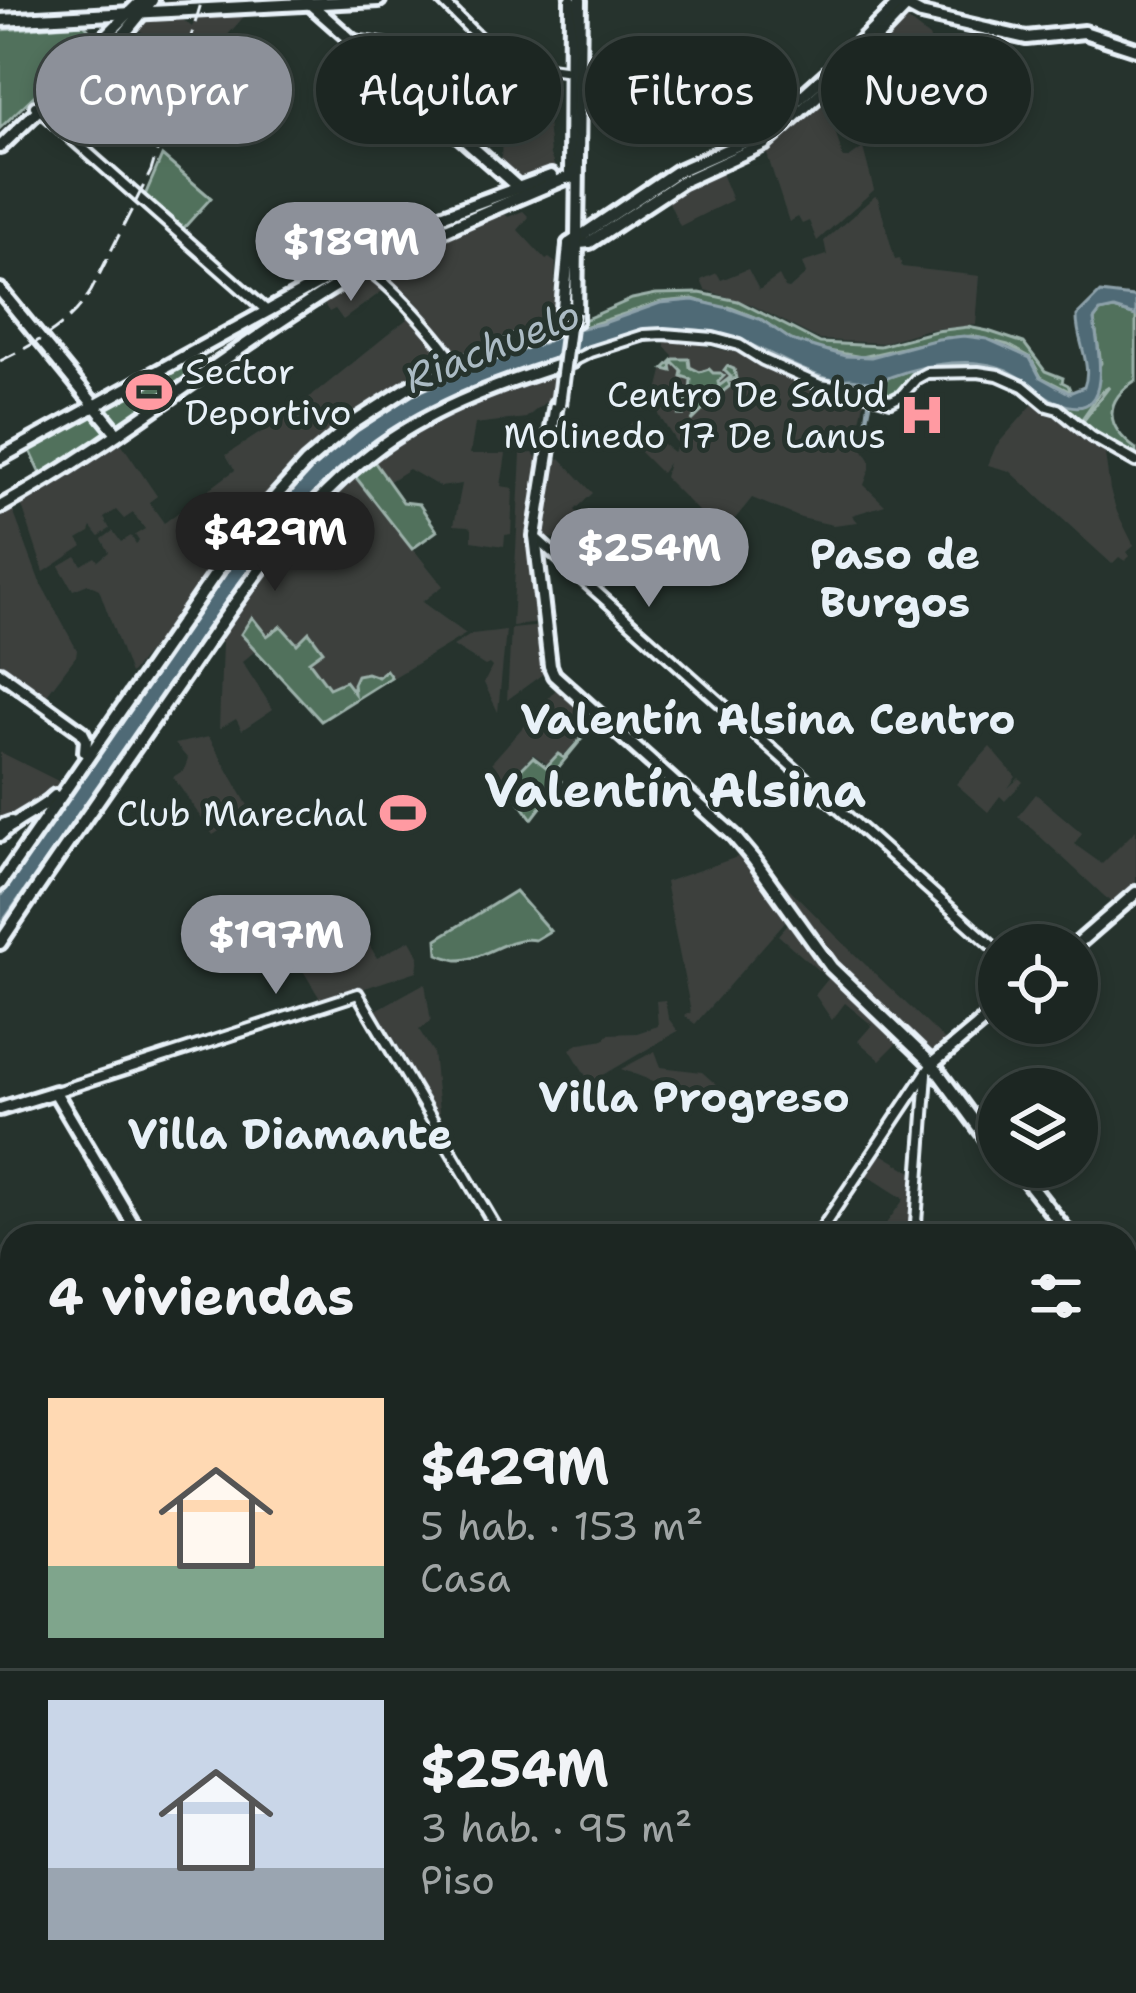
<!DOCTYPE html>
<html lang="es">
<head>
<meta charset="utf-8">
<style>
	body { margin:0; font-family:"Shantell Sans",sans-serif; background:#29322f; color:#f1f3f6; height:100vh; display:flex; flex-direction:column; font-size:45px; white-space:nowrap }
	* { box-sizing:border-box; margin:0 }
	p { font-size:39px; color:#a0a5a5 }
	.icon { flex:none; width:66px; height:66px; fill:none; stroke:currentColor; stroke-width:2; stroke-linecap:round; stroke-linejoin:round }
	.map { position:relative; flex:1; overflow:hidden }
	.side { position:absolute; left:0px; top:1224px; width:1137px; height:771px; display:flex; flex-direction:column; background:#1c2622; border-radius:36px 36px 0 0; box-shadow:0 6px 18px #0003,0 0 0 3px #3a4340 }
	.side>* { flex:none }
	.banner { position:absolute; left:36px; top:36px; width:1065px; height:108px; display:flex; gap:24px }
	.fabs { position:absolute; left:978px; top:924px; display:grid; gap:24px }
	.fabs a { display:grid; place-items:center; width:120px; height:120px; border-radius:50%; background:#1c2622; box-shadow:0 6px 18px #0003,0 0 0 3px #3a4340; font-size:60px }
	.price { position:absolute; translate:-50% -102px; padding:0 27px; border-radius:42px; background:#8c9099; color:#fff; font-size:39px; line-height:78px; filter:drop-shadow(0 3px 6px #0008) }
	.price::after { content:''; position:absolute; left:50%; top:72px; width:36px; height:27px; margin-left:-18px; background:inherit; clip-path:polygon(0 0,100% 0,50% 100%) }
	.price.selected { background:#222; color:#fff }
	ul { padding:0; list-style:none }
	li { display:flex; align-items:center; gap:36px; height:300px; padding:0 48px }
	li+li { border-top:3px solid #3a4340 }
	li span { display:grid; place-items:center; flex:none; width:336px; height:240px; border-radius:0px; color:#555 }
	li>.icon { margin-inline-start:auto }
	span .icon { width:144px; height:144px; fill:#fffc; stroke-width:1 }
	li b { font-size:51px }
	h2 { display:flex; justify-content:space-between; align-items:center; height:144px; padding:0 48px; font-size:51px }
	.pill { padding:0 42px; border-radius:54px; background:#1c2622; box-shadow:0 6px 18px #0003,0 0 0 3px #3a4340; font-size:42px; line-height:108px }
	.pill.selected { background:#8c9099; color:#fff }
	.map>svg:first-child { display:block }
	.built { fill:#3c413e }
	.green { fill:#51715c; stroke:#9cb1aa; stroke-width:3 }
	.water { fill:#506b76; stroke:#8da1aa; stroke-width:3 }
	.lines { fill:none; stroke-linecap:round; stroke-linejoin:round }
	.minor-casing { stroke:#e8f1f8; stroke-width:16 }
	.major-casing { stroke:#e8f1f8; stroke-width:20 }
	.highway-casing { stroke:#e8f1f8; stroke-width:22 }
	.minor { stroke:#26332d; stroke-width:8 }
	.major { stroke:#26332d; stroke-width:10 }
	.highway { stroke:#26332d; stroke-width:14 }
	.rail { stroke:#e8f1f8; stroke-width:3; stroke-dasharray:18 9; stroke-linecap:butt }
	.major-bridge-casing { stroke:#e8f1f8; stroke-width:20; stroke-linecap:butt }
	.major-bridge { stroke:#26332d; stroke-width:10 }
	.labels { text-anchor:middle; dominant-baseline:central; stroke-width:10; stroke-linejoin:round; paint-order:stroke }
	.poi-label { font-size:36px; fill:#e8f1f8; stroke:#26332d; text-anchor:end }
	.water-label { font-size:39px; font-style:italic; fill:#abbbc4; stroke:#26332d }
	.quarter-label { font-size:42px; font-weight:bold; fill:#e8f1f8; stroke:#26332d }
	.district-label { font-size:48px; font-weight:bold; fill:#e8f1f8; stroke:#26332d }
</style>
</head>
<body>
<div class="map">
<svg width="1136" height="1993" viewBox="0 0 1136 1993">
	<rect width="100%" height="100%" fill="#26332d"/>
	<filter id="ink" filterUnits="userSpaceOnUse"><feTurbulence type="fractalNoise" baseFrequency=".00833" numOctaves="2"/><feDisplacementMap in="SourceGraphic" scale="24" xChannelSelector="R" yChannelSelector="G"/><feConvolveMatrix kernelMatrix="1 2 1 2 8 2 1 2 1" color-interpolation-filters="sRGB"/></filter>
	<g filter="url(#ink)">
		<g class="built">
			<polygon points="166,0 269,0 202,5 243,10 247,13 192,76 183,69 181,75 184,77 176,106 167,99 153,148 78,83 131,31 179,72 180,66 136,27 147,15 176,14 192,27 194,22 190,19 198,5 173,6"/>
			<polygon points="903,17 929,37 941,73 907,87 904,77 897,83 885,35"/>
			<polygon points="825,95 843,158 849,158 863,148 874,190 817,241 809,221 802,224 798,217 789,222 765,148"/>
			<polygon points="547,122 550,155 556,170 524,181 501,162 502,133"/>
			<polygon points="718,166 732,200 680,226 665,194"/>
			<polygon points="875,196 878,198 895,260 900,259 902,267 980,276 976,325 925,330 882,343 820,340 750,304 705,290 701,280 717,273 721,280 748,269 759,290 779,276 785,288 789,289 806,274 802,263 827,255 824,241"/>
			<polygon points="500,209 508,217 523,211 529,217 518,230 546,260 549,258 556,263 554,297 560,305 558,320 417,376 376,400 314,446 282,477 244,520 176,619 130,674 99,589 88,584 73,590 59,566 76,556 82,565 95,557 98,561 109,552 102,539 113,531 121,542 131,536 136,544 139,541 135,535 145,529 133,513 124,519 116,510 104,518 110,529 99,536 92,527 90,532 78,539 83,546 44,572 20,500 117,437 157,496 149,502 164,523 235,470 226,455 291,413 418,310 392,284 343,320 335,309 329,312 321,299 374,269"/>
			<polygon points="677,340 738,353 813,386 865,399 858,429 861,432 862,447 870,460 870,469 864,485 885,505 852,515 858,522 833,525 801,518 752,498 730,525 715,528 664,477 668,463 661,473 621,433 634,421 673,452 678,445 660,417 655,403 663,371 672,361 673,355 665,347 665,342"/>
			<polygon points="557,368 553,396 526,418 475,424 470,454 506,454 501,486 513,488 511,534 505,535 504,546 472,541 472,529 469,526 454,525 462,484 440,487 409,469 388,482 373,460 395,441 469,399"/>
			<polygon points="1034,403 1046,411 1054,412 1087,439 1104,447 1110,490 1117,512 1134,546 1127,552 1130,556 1125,561 1119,557 1112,564 1010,471 988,465 996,446"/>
			<polygon points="533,453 541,463 532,536 542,623 512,626 521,454"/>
			<polygon points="560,458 593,493 575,510 594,531 581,543 541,537 552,464"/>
			<polygon points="354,475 443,586 422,602 466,634 321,721 272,665 255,651 242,662 273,709 242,730 236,719 219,729 222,643 218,639 275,556 321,504"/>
			<polygon points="12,508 39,580 77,650 76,656 45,697 0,665 0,514"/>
			<polygon points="544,626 547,671 507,700 511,629"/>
			<polygon points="506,630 498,712 484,683 492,667 489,664 485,666 453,646 472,634"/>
			<polygon points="560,685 598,717 563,756 558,752 547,764 533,754 507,782 492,762"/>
			<polygon points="209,737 251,811 213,835 173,777 184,770 188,759 175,744"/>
			<polygon points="990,747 1016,777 1008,788 1019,778 1023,782 1005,801 1000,796 988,812 956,784"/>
			<polygon points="0,752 60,782 44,802 0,825"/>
			<polygon points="1036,794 1082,833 1074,844 1102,864 1136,830 1136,890 1116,907 1018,816"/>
			<polygon points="746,854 790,916 695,1024 685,1016 691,1012 665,882"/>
			<polygon points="759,858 848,948 953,1048 941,1058 835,961 757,859"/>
			<polygon points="350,912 377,958 410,940 419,956 417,971 322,1002 302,969"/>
			<polygon points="792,919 902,1038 880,1060 858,1041 872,1025 845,1003 832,1020 815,995 828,979 778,935"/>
			<polygon points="425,983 431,1022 419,1030 433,1052 441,1131 369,1014"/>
			<polygon points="665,1000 668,1018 678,1031 590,1083 570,1049 580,1043 605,1039 608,1034 637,1033 658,1026 656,1001"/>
			<polygon points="655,1051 661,1067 702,1072 720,1088 700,1099 621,1069"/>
			<polygon points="877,1151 915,1174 910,1236 877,1236 904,1199 862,1172"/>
		</g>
		<g class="green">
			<polygon points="84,24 96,37 0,128 0,30"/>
			<polygon points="162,156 211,198 181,231 143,200"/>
			<polygon points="700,293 738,301 820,343 880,346 936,331 968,327 988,331 1024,343 1045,371 1063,378 1062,382 1068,385 1071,392 1041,377 1030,357 1008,345 972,336 946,338 862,357 812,348 791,340 762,320 729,307 726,309 693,299 661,302 575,330 575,324 632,299 656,294"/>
			<path d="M1114,309l22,7v64c-34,22 -30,47 0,69v12l-6,-1 -49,-36 28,-37 -9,6 -21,30c-27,-15 -65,-48 -94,-51 -21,-3 -46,2 -68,3l-23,24 -22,-4 6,-14 7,-3 45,-14 59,1 21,6 51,32 16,2 24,-42 -7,-43 6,-8z"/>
			<polygon points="199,351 208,369 119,430 100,405"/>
			<path d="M674,359h15l1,8 10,5 9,-3 4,4h7l4,3 -6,6 1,4 12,-9 -7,-7 3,-4 7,3 2,10 -8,2 2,5c-14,10 -25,22 -38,35l7,-14 -3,-5 -3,-1 -9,14h-5l8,-16 6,-3 -3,-3 1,-14 -10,-3 1,-5 -8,-8 -3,2 1,6 -8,-2z"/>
			<polygon points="94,407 114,432 43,478 28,446"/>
			<polygon points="373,460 403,502 419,504 437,531 412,549 354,475"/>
			<polygon points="252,617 267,636 281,626 297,644 309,632 323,651 309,661 329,688 345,681 354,693 353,684 357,675 367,673 378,677 386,670 391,677 321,721 241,634"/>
			<polygon points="598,719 553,774 561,781 532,819 507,784 533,757 546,767 558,754 564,758"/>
			<path d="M515,891l35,40 -15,9c-28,-5 -50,20 -78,20 -2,0 -17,-5 -19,-6l-1,-15z"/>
		</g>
		<path class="water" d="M1100,293l33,4 3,2v17l-22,-7 -14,3 -6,8c4,28 22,109 -39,81 -20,-9 -35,-28 -57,-34 -36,-11 -86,0 -120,15l-4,6 -10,48 7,-51 -3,-3c-6,0 -12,-3 -18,-3 -6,0 -11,2 -17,1 -45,-11 -81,-43 -127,-49 -63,-9 -87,11 -142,28 -8,3 -17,3 -26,6 -34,11 -70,24 -102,41 -71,36 -132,91 -178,155l1,4h-5l-122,174 -12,23 -9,8 -111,155v-28l57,-82 1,-8 43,-57 -1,-5c9,-5 24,-22 25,-34h4l1,-7 6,-3 10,-14 64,-93 5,-8 -1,-3c52,-76 116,-147 199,-192 35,-20 74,-30 112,-44l5,-5 6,4 36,-16 29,-6 59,-21 33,-3 35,8 34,12 29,20 54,16 26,1 67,-18 26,-3 23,3 43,19 10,19 29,16 15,-6c9,-22 -8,-47 -7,-71z"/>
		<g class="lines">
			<g class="minor-casing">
				<g id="minor">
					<polyline points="441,0 501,60"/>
					<polyline points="353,40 570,71"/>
					<polyline points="35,106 267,311"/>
					<path d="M366,269c21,11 79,74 90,97"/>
					<polyline points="572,361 590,352 644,335 664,334 713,338 739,345 763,360 820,385 850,389 891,401 901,396 916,379 927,373 978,372 998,375 1023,386 1047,406 1058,409 1092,437 1136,462"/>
					<polyline points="535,537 999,952"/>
					<polyline points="55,1092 358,994 501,1236"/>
					<polyline points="817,1236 932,1064"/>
					<polyline points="915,1236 927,1074"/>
					<polyline points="0,1477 12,1496"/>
					<polyline points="1125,1560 1136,1571"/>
					<polyline points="1125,1744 1136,1733"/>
					<polyline points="0,1921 12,1940"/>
					<polyline points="39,1983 46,1993"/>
					<polyline points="390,1983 396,1993"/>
					<polyline points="57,1993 73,1983"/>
					<polyline points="932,1993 939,1983"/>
				</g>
			</g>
			<g class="major-casing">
				<g id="major">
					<polyline points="307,1 522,191"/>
					<polyline points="902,4 921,14 1026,38 1084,32 1136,49"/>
					<polyline points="0,20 379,0"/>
					<polyline points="97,45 142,0"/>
					<polyline points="0,147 85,65 125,33 152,0"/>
					<polyline points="570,178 571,0"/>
					<polyline points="569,244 590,242 681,182 764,144 845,71 913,0"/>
					<polyline points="569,244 676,172 758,136 841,61 903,0"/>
					<polyline points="0,290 117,433"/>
					<polyline points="562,319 569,245"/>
					<polyline points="576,320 580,0"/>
					<polyline points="556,404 535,536 550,666 554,675 733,835 754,860 831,967 932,1064 999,1155"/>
					<polyline points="0,458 357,262 411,227 551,176"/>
					<path d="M0,507c118,-65 222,-152 337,-222 74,-44 154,-75 233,-109l7,-8"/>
					<polyline points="0,673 82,732 86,740 85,752"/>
					<path d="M0,835c16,-17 39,-23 55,-39"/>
					<polyline points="0,884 248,527 306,463 352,424 411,386 456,366 576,320"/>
					<path d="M0,943c56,-84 114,-165 171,-248 63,-90 120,-184 210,-249 58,-41 125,-64 191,-85"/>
					<polyline points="1076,945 1136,893"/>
					<polyline points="932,1064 999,1008"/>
					<polyline points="0,1109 55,1092 140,1236"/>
					<polyline points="1016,1167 1070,1236"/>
					<polyline points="1125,1304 1136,1294"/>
					<polyline points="773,1983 835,1993"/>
					<polyline points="570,1993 578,1983"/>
				</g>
			</g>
			<g class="highway-casing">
				<polyline id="highway" points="0,828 11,824"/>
			</g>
			<use href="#minor" class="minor"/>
			<use href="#major" class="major"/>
			<use href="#highway" class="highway"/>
			<path class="rail" d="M0,361c36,-18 69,-34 91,-70l60,-120 51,-171"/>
			<g class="major-bridge-casing">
				<polyline id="major-bridge" points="559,405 571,312"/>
			</g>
			<use href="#major-bridge" class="major-bridge"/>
		</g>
	</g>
	<defs>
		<g id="stadium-bare" transform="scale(3.6)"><path d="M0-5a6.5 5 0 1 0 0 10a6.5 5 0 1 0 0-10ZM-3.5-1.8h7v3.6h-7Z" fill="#ff9aa2" stroke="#26332d" stroke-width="2.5" paint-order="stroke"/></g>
		<g id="hospital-bare" transform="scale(3.6)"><path d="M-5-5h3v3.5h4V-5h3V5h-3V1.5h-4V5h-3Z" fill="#ff9aa2" stroke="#26332d" stroke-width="2.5" paint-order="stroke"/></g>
	</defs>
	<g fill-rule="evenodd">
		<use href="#stadium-bare" x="149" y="392"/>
		<use href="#hospital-bare" x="922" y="415"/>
		<use href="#stadium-bare" x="403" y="813"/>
	</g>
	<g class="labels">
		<g class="poi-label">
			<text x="185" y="371" text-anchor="start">Sector<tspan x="185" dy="41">Deportivo</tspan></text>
			<text x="886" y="394">Centro De Salud<tspan x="886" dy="41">Molinedo 17 De Lanus</tspan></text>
			<text x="367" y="813">Club Marechal</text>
		</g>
		<g class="water-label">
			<text transform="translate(492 346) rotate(-22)">Riachuelo</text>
		</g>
		<g class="quarter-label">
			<text x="895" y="554">Paso de<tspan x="895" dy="48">Burgos</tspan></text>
			<text x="768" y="719">Valentín Alsina Centro</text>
			<text x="694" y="1097">Villa Progreso</text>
			<text x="290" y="1134">Villa Diamante</text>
		</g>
		<g class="district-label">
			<text x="675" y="790">Valentín Alsina</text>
		</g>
	</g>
</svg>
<div class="fabs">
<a><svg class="icon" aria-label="locate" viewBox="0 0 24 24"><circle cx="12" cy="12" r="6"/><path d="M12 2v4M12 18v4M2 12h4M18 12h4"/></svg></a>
<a><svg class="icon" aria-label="layers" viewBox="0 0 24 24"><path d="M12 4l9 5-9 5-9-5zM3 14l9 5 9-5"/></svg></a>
</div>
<b class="price" style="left:351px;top:304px">$189M</b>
<b class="price selected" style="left:275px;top:594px">$429M</b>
<b class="price" style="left:649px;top:610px">$254M</b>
<b class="price" style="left:276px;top:997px">$197M</b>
<div class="banner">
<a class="pill selected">Comprar</a>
<a class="pill">Alquilar</a>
<a class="pill">Filtros</a>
<a class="pill">Nuevo</a>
</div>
<section class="side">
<h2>4 viviendas<svg class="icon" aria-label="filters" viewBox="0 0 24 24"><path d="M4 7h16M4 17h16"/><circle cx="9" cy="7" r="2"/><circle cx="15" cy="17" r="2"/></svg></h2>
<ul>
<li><span style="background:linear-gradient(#ffd9b3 70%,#7fa58c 0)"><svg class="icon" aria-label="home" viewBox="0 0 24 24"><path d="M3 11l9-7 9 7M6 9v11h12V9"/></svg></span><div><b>$429M</b><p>5 hab. · 153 m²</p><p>Casa</p></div></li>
<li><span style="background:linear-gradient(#c9d6e8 70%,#9aa5b1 0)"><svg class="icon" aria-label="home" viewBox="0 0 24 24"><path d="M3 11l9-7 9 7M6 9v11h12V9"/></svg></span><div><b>$254M</b><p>3 hab. · 95 m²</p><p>Piso</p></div></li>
</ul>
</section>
</div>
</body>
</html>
